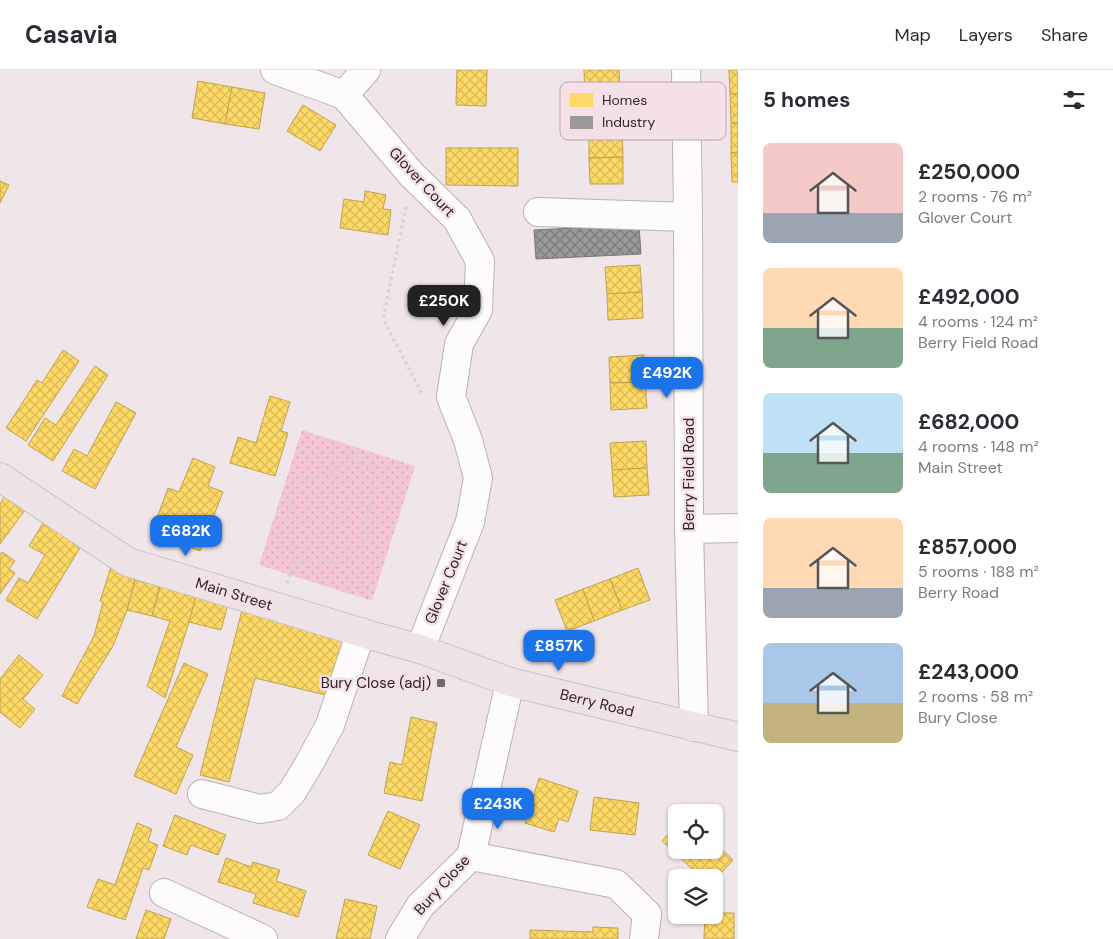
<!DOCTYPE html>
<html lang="en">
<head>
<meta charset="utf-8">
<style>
	body { margin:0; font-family:"DM Sans",sans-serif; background:#f2f2f3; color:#2b2b33; height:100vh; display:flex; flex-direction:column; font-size:19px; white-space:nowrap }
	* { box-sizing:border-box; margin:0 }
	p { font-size:16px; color:#7c7c81 }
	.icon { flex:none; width:28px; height:28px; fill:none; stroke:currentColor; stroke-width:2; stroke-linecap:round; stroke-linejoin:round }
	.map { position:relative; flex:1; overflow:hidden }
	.side { display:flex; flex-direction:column; background:#fff; width:375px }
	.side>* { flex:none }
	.buttons { position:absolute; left:668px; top:734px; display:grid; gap:10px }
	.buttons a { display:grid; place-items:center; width:55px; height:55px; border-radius:8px; background:#fff; box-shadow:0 1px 4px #0004; font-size:25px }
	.price { position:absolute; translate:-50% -42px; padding:0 11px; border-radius:10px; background:#1a73e8; color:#fff; font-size:16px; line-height:32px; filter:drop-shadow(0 1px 2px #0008) }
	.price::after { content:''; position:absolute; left:50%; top:30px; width:15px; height:11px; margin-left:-8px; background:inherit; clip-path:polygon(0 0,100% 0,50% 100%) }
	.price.selected { background:#222; color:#fff }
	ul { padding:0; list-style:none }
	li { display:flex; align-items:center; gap:15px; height:125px; padding:0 25px }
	li span { display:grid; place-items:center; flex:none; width:140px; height:100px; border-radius:8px; color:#555 }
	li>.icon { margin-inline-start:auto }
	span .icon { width:60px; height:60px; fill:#fffc; stroke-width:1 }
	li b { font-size:21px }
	h2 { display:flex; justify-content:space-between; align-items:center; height:60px; padding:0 25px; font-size:21px }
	header { display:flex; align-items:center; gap:30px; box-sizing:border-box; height:70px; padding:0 25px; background:#fff; border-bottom:1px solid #e1e1e2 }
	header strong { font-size:24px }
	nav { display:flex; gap:28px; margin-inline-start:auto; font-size:18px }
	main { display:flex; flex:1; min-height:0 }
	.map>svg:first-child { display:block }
	.grass { fill:url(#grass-dots) }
	.homes { fill:url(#homes-cross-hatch); stroke:#c0a353 }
	.industry { fill:url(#industry-cross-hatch); stroke:#797677 }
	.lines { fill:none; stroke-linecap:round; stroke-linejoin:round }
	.minor-casing { stroke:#bbb2b5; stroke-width:30 }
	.major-casing { stroke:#c7c2c4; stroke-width:30 }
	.path { stroke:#d5d1d3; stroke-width:3; stroke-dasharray:2.5 4; stroke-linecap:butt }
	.minor { stroke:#fdfbfc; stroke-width:28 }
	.major { stroke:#eee4e8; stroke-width:28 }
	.poi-dot { fill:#71696b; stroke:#f5e0e7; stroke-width:2 }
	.labels { text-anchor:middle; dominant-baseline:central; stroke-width:5; stroke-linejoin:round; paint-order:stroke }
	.street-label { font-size:15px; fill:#2d2628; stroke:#f5e0e7 }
	.poi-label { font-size:15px; fill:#2d2628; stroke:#f5e0e7; text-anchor:end }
	.key { fill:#f5e0e7; stroke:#b9a8ae; stroke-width:1 }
	.key-label { font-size:14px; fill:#2d2628 }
</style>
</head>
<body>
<header>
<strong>Casavia</strong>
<nav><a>Map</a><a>Layers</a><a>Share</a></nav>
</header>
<main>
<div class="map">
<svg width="738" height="869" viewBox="0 0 738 869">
	<defs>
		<pattern id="grass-dots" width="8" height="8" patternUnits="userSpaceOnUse" patternTransform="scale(1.25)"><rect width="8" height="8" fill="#f4c5d5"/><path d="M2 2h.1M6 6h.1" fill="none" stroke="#d2a9b7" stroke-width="1.8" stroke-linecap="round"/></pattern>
		<pattern id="homes-cross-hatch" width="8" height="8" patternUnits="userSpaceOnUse" patternTransform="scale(1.25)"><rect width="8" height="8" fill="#ffd966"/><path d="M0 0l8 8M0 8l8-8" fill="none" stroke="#dbba58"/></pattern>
		<pattern id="industry-cross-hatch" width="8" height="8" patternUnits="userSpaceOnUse" patternTransform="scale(1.25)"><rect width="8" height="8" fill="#999"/><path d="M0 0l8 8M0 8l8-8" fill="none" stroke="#7d7d7d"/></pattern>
	</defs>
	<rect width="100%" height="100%" fill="#f0e5e8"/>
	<polygon class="grass" points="302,360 415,396 372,531 259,495"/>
	<g class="homes">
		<polygon points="457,0 487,0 486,36 456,35"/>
		<polygon points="584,0 619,0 620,25 585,26"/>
		<polygon points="729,0 738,0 738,24 730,24"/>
		<polygon points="198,11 232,17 225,54 192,48"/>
		<polygon points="232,17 265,23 259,59 225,54"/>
		<polygon points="730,24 738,24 738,53 731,53"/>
		<polygon points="303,35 336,55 320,81 287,61"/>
		<polygon points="731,53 738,53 738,82 731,83"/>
		<polygon points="589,61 622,61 623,87 589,88"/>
		<polygon points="446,78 518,78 518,116 446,115"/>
		<polygon points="738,82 738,112 732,112 731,83"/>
		<polygon points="623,87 623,114 590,114 589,88"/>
		<polygon points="0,111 9,115 0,133"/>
		<polygon points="365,121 386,125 383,139 391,140 388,165 340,158 344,129 364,132"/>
		<polygon points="640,195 642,222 607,224 605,197"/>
		<polygon points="642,222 643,248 608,250 607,224"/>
		<polygon points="63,280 79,291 26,371 6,358 37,310 42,313"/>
		<polygon points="644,285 645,312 610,313 609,287"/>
		<polygon points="95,296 108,305 53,391 28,375 45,348 56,355"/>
		<polygon points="645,312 647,338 611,340 610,313"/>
		<polygon points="270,326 290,332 281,361 288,363 275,406 230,393 238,367 256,373"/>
		<polygon points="116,332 136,343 95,419 62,401 74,379 87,386"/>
		<polygon points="646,371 647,398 612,400 610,373"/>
		<polygon points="193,388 215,397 208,416 223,422 200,481 160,465 165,451 157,448 168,418 179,422"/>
		<polygon points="647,398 649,425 614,427 612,400"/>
		<polygon points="5,426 25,440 0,474 0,434"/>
		<polygon points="43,453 81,476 37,549 6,530 19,508 28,513 45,485 29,476"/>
		<polygon points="2,482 15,491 9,499 15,503 0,524 0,485"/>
		<polygon points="111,497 135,510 127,540 113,576 77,634 62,626 94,566 103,532 100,531"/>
		<polygon points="638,498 650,530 622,540 610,509"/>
		<polygon points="610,509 622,540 594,551 583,519"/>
		<polygon points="135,510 160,516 152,546 127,540"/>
		<polygon points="160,516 196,526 189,552 165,628 147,616 170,551 152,546"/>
		<polygon points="583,519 594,551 567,561 555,530"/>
		<polygon points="196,526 228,534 221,560 189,552"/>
		<polygon points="242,540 349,567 334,627 255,608 229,712 200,705"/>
		<polygon points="19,585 43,605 23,629 35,639 20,658 0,642 0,609"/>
		<polygon points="184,593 208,604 176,677 193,685 176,724 134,706"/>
		<polygon points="411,647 437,653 422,731 384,723 390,692 402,695"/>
		<polygon points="539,708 578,721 568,752 559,749 554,762 525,753"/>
		<polygon points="594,727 639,733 635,765 590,760"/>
		<polygon points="388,741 420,755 400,799 368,785"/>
		<polygon points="175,745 226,765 218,785 191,775 187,785 163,776"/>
		<polygon points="137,753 152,759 148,771 158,775 149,800 143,798 125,850 87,837 98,809 115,815"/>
		<polygon points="676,756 676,780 714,780 714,772 733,790 714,811 714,808 702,808 662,771"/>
		<polygon points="226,788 251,797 253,792 280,800 276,811 306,821 298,847 253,833 256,824 218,812"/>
		<polygon points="345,829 377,836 370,869 336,869"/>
		<polygon points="146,840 171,849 164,869 136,869"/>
		<polygon points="714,843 734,843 734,869 704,869 705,845 714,845"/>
		<polygon points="593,857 618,858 618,869 530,869 530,860 593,862"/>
	</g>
	<polygon class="industry" points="639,155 641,184 536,189 534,160"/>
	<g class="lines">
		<g class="minor-casing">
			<g id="minor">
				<polyline points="275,0 344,25 412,105 457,149 480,191 478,240 459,274 451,327 468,370 478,408 470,452 420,579"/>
				<polyline points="686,0 688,147 689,459 694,657"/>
				<polyline points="344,25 366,0"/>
				<polyline points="538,142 688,147"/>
				<polyline points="689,459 738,458"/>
				<polyline points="202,724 260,739 278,736 292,722 309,694 330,655 361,562"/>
				<polyline points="471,786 616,814 647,844 644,869"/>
				<polyline points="164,823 263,869"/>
				<polyline points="400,869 420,836 471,786 510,612"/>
			</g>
		</g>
		<g class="major-casing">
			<polyline id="major" points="0,407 128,492 373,566 420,579 510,612 738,667"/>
		</g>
		<g class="path">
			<polyline points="406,137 383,249 423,326"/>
			<polyline points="287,513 295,490 286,446 293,427 306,410 332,403 347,387 362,388 366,390 377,406 378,415 369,436 365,457 367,465 359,478 345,492 321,495 295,490"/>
		</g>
		<use href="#minor" class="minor"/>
		<use href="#major" class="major"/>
	</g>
	<rect class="poi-dot" x="436" y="608" width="10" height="10" rx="2.5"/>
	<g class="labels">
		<g class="street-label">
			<text transform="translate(422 112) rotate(47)">Glover Court</text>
			<text transform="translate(689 404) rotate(-90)">Berry Field Road</text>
			<text transform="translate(446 512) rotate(-68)">Glover Court</text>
			<text transform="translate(234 524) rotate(17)">Main Street</text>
			<text transform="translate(597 633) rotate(14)">Berry Road</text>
			<text transform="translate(442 815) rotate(-48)">Bury Close</text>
		</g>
		<g class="poi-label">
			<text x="431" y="613">Bury Close (adj)</text>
		</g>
	</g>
	<rect x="560" y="12" width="166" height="58" rx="8" class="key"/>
	<rect x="570" y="23" width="23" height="14" fill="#ffd966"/>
	<rect x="570" y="46" width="23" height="13" fill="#999"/>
	<g class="key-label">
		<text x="602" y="35">Homes</text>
		<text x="602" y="57">Industry</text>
	</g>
</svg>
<div class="buttons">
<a><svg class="icon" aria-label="locate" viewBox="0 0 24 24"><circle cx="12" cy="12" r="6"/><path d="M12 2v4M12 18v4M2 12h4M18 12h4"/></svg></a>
<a><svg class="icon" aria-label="layers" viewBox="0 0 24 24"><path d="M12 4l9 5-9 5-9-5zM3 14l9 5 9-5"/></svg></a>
</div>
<b class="price selected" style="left:444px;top:257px">£250K</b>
<b class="price" style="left:667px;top:329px">£492K</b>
<b class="price" style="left:186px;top:487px">£682K</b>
<b class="price" style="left:559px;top:602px">£857K</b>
<b class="price" style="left:498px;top:760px">£243K</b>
</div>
<section class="side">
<h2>5 homes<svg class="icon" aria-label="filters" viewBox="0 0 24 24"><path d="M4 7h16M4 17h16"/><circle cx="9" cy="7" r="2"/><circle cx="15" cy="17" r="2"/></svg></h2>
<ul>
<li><span style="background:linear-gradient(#f6c9c9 70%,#9aa5b1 0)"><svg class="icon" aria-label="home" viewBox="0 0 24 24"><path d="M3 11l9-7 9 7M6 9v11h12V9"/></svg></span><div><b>£250,000</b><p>2 rooms · 76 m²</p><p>Glover Court</p></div></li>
<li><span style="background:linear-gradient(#ffd9b3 60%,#7fa58c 0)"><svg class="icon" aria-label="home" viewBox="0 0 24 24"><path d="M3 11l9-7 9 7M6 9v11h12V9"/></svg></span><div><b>£492,000</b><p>4 rooms · 124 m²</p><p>Berry Field Road</p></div></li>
<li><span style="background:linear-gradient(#bfe0f5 60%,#7fa58c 0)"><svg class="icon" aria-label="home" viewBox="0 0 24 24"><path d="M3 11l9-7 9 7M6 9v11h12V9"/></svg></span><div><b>£682,000</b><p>4 rooms · 148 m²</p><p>Main Street</p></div></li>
<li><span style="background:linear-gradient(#ffd9b3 70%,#9aa5b1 0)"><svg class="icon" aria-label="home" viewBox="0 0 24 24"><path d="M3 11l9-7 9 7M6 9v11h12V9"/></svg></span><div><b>£857,000</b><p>5 rooms · 188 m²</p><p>Berry Road</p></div></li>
<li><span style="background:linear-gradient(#a9c7e8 60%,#c2b280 0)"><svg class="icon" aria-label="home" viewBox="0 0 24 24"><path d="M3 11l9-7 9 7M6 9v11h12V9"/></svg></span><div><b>£243,000</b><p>2 rooms · 58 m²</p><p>Bury Close</p></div></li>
</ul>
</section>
</main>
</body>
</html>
